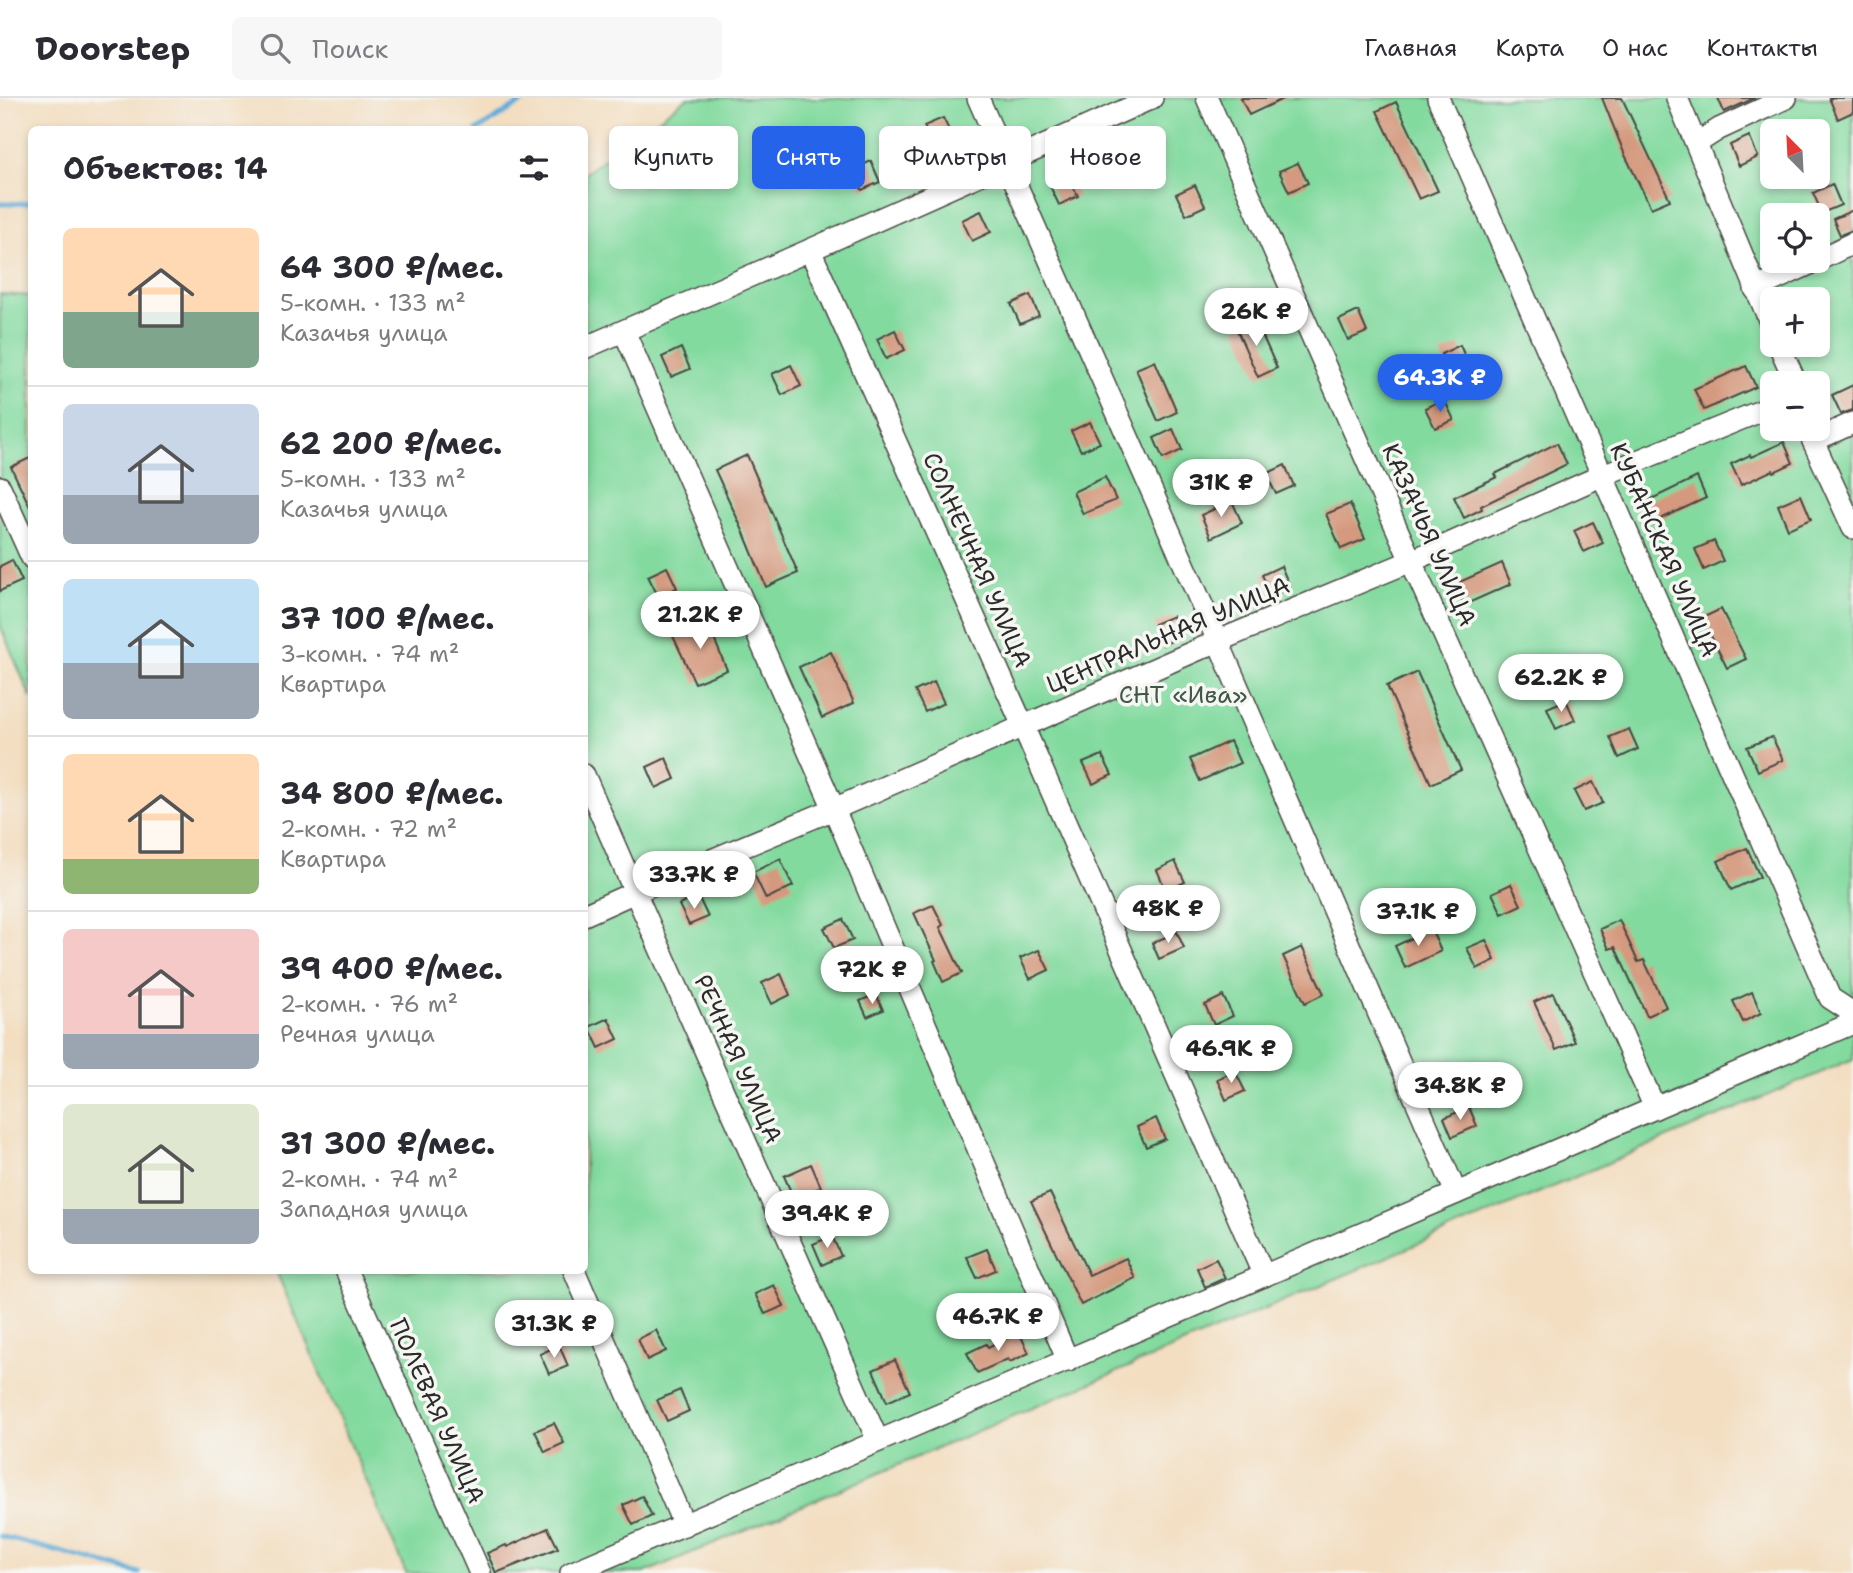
<!DOCTYPE html>
<html lang="ru">
<head>
<meta charset="utf-8">
<style>
	body { margin:0; font-family:"Shantell Sans",sans-serif; background:#f7f7f7; color:#2b2b33; height:100vh; display:flex; flex-direction:column; font-size:26px; white-space:nowrap }
	* { box-sizing:border-box; margin:0 }
	p { font-size:23px; color:#7c7c81 }
	.icon { flex:none; width:38px; height:38px; fill:none; stroke:currentColor; stroke-width:2; stroke-linecap:round; stroke-linejoin:round }
	.map { position:relative; flex:1; overflow:hidden }
	.drawer { position:absolute; left:28px; top:28px; width:560px; height:1148px; display:flex; flex-direction:column; background:#fff; border-radius:10px; box-shadow:0 4px 10px #0003 }
	.drawer>* { flex:none }
	.top-card { position:absolute; left:609px; top:28px; width:665px; height:63px; display:flex; gap:14px }
	.needle { width:46px; rotate:336deg }
	.buttons { position:absolute; left:1760px; top:21px; display:grid; gap:14px }
	.buttons a { display:grid; place-items:center; width:70px; height:70px; border-radius:10px; background:#fff; box-shadow:0 4px 10px #0003; font-size:35px }
	.price { position:absolute; translate:-50% -60px; padding:0 16px; border-radius:24px; background:#fff; color:#222; font-size:23px; line-height:46px; filter:drop-shadow(0 2px 4px #0008) }
	.price::after { content:''; position:absolute; left:50%; top:42px; width:21px; height:16px; margin-left:-10px; background:inherit; clip-path:polygon(0 0,100% 0,50% 100%) }
	.price.active { background:#2563eb; color:#fff }
	ul { padding:0; list-style:none }
	li { display:flex; align-items:center; gap:21px; height:175px; padding:0 35px }
	li+li { border-top:2px solid #e1e1e2 }
	li span { display:grid; place-items:center; flex:none; width:196px; height:140px; border-radius:10px; color:#555 }
	li>.icon { margin-inline-start:auto }
	span .icon { width:84px; height:84px; fill:#fffc; stroke-width:1 }
	li b { font-size:30px }
	h2 { display:flex; justify-content:space-between; align-items:center; height:84px; padding:0 35px; font-size:30px }
	.pill { padding:0 24px; border-radius:10px; background:#fff; box-shadow:0 4px 10px #0003; font-size:24px; line-height:63px }
	.pill.active { background:#2563eb; color:#fff }
	header { display:flex; align-items:center; gap:42px; box-sizing:border-box; height:98px; padding:0 35px; background:#fff; border-bottom:2px solid #e1e1e2 }
	header strong { font-size:33px }
	nav { display:flex; gap:38px; margin-inline-start:auto; font-size:24px }
	.search { width:490px; height:63px; background:#f7f7f7; display:flex; align-items:center; gap:18px; box-sizing:border-box; padding:0 24px; border-radius:10px; color:#7c7c81; font-size:26px }
	.map>svg:first-child { display:block }
	.green { fill:#82da9f; stroke:#568265; stroke-width:2; fill-rule:evenodd }
	.lines { fill:none; stroke-linecap:round; stroke-linejoin:round }
	.stream { stroke:#5eacd8; stroke-width:5 }
	.building { fill:#d4997e }
	.minor-casing { stroke:#494642; stroke-width:24 }
	.minor { stroke:#fff; stroke-width:21 }
	.labels { text-anchor:middle; dominant-baseline:central; stroke-width:7; stroke-linejoin:round; paint-order:stroke }
	.street-label { font-size:24px; fill:#2b2b2b; stroke:#f6f6f2 }
	.park-label { font-size:24px; fill:#415748; stroke:#f6f6f2 }
</style>
</head>
<body>
<header>
<strong>Doorstep</strong>
<div class="search"><svg class="icon" aria-label="search" viewBox="0 0 24 24"><circle cx="10" cy="10" r="6"/><path d="M15 15l6 6"/></svg>Поиск</div>
<nav><a>Главная</a><a>Карта</a><a>О нас</a><a>Контакты</a></nav>
</header>
<div class="map">
<svg width="1853" height="1475" viewBox="0 0 1853 1475">
	<rect width="100%" height="100%" fill="#f6f6f2"/>
	<filter id="ink" filterUnits="userSpaceOnUse"><feTurbulence type="fractalNoise" baseFrequency=".0143" numOctaves="2"/><feDisplacementMap in="SourceGraphic" scale="14" xChannelSelector="R" yChannelSelector="G"/><feConvolveMatrix kernelMatrix="1 2 1 2 8 2 1 2 1" color-interpolation-filters="sRGB"/></filter>
	<filter id="wash" filterUnits="userSpaceOnUse"><feTurbulence type="fractalNoise" baseFrequency=".00686" numOctaves="4" result="noise"/><feDisplacementMap in="SourceGraphic" scale="28" xChannelSelector="R" yChannelSelector="G"/><feGaussianBlur stdDeviation="1.57" result="paint"/><feColorMatrix in="noise" values="0 0 0 0 0 0 0 0 0 0 0 0 0 0 0 0 0 1.4 0 .05"/><feComposite in="paint" operator="in"/></filter>
	<g filter="url(#wash)">
		<rect width="100%" height="100%" fill="#f3dec1"/>
		<g class="green">
			<path d="M687,0h1166v961l-1209,514h-238l-130,-302 308,-1 1,-1097zM1773,33h45v46h-45zM1773,117h45v46h-45zM1773,201h45v46h-45zM1773,285h45v46h-45z"/>
			<polygon points="0,196 31,198 31,600 0,527"/>
		</g>
		<g class="lines">
			<g class="stream">
				<polyline points="477,32 529,0"/>
				<polyline points="0,106 32,105"/>
				<polyline points="0,1438 139,1475"/>
			</g>
		</g>
		<g id="blocks">
			<g class="building">
				<polygon points="1241,0 1285,0 1249,17"/>
				<polygon points="1602,0 1622,0 1670,102 1651,110 1625,57"/>
				<polygon points="1718,0 1755,0 1724,14"/>
				<polygon points="1829,0 1853,0 1853,14 1838,21"/>
				<polygon points="1396,4 1438,93 1419,101 1377,13"/>
				<polygon points="943,20 953,40 934,49 924,28"/>
				<polygon points="1749,38 1758,59 1739,68 1730,47"/>
				<polygon points="871,63 880,84 862,92 852,72"/>
				<polygon points="1298,65 1308,85 1289,94 1279,73"/>
				<polygon points="1068,78 1078,98 1059,107 1049,86"/>
				<polygon points="1832,86 1841,107 1822,115 1813,95"/>
				<polygon points="1195,87 1205,108 1186,117 1176,96"/>
				<polygon points="1853,112 1853,132 1840,137 1833,121"/>
				<polygon points="981,113 991,134 972,143 962,122"/>
				<polygon points="1030,197 1039,218 1020,226 1011,206"/>
				<polygon points="1358,213 1367,234 1348,242 1339,222"/>
				<polygon points="1255,221 1277,270 1258,279 1236,230"/>
				<polygon points="895,232 905,252 886,261 877,241"/>
				<polygon points="1460,247 1469,268 1450,276 1441,256"/>
				<polygon points="681,250 690,271 671,279 662,259"/>
				<polygon points="1155,263 1177,314 1158,323 1136,271"/>
				<polygon points="791,267 801,288 782,297 772,276"/>
				<polygon points="1746,268 1756,289 1704,312 1694,291"/>
				<polygon points="1853,287 1853,312 1841,316 1832,297"/>
				<polygon points="1444,301 1454,322 1435,330 1425,310"/>
				<polygon points="1090,324 1100,345 1081,353 1071,333"/>
				<polygon points="1173,331 1182,352 1163,361 1154,340"/>
				<polygon points="1784,344 1793,365 1774,374 1773,372 1741,387 1731,366 1750,357 1751,359"/>
				<polygon points="1557,345 1567,366 1481,408 1482,411 1464,420 1454,399 1497,379 1495,376"/>
				<polygon points="747,357 798,475 766,489 744,435 715,372"/>
				<polygon points="32,359 32,413 11,369"/>
				<polygon points="1285,367 1294,388 1276,396 1266,376"/>
				<polygon points="1105,379 1116,402 1083,416 1073,394"/>
				<polygon points="1697,379 1706,400 1652,425 1643,405"/>
				<polygon points="1801,397 1811,421 1788,431 1778,407"/>
				<polygon points="1232,403 1242,425 1211,440 1201,417"/>
				<polygon points="1350,406 1365,441 1341,451 1326,416"/>
				<polygon points="1593,424 1603,445 1584,454 1574,433"/>
				<polygon points="1714,443 1723,463 1704,472 1695,451"/>
				<polygon points="12,462 22,483 0,493 0,468"/>
				<polygon points="1502,465 1511,486 1464,507 1455,486"/>
				<polygon points="1281,468 1290,489 1272,498 1262,477"/>
				<polygon points="667,469 677,490 658,498 648,478"/>
				<polygon points="1721,511 1746,561 1727,570 1702,520"/>
				<polygon points="1173,518 1182,538 1163,547 1154,526"/>
				<polygon points="706,521 727,572 695,585 672,536"/>
				<polygon points="831,554 854,605 822,620 799,569"/>
				<polygon points="1596,558 1606,578 1587,587 1577,566"/>
				<polygon points="1417,574 1461,672 1431,686 1387,588"/>
				<polygon points="934,584 944,605 925,614 915,593"/>
				<polygon points="1566,602 1575,622 1556,631 1547,610"/>
				<polygon points="1629,631 1638,651 1619,660 1610,639"/>
				<polygon points="1772,639 1783,662 1758,673 1747,649"/>
				<polygon points="1230,643 1240,665 1200,683 1190,661"/>
				<polygon points="1102,657 1112,677 1093,686 1083,665"/>
				<polygon points="666,660 675,681 656,690 647,669"/>
				<polygon points="1593,684 1603,705 1584,713 1574,693"/>
				<polygon points="1747,750 1760,779 1731,792 1718,763"/>
				<polygon points="780,761 793,788 766,801 753,774"/>
				<polygon points="1175,763 1185,784 1166,793 1157,772"/>
				<polygon points="1511,786 1521,807 1502,816 1492,795"/>
				<polygon points="698,798 708,819 689,827 679,807"/>
				<polygon points="933,807 943,827 940,829 962,875 943,884 934,863 936,862 914,815"/>
				<polygon points="843,821 853,842 834,850 824,830"/>
				<polygon points="1619,822 1638,864 1644,862 1666,909 1647,918 1615,849 1609,851 1600,831"/>
				<polygon points="1431,831 1441,853 1405,870 1395,848"/>
				<polygon points="1177,834 1184,850 1159,861 1152,845"/>
				<polygon points="1486,842 1495,862 1477,871 1467,850"/>
				<polygon points="1302,849 1324,896 1305,905 1283,858"/>
				<polygon points="1039,852 1049,872 1030,881 1020,860"/>
				<polygon points="781,876 790,897 772,906 762,885"/>
				<polygon points="1752,894 1761,915 1743,924 1733,903"/>
				<polygon points="1553,895 1575,944 1556,952 1534,904"/>
				<polygon points="876,896 883,912 867,919 860,903"/>
				<polygon points="1223,898 1233,918 1214,927 1205,907"/>
				<polygon points="608,920 618,941 599,950 589,929"/>
				<polygon points="1235,973 1245,993 1226,1002 1217,981"/>
				<polygon points="1469,1009 1477,1028 1452,1039 1444,1020"/>
				<polygon points="1156,1020 1165,1041 1146,1049 1137,1029"/>
				<polygon points="811,1066 821,1089 794,1101 784,1078"/>
				<polygon points="1050,1095 1089,1177 1126,1160 1135,1180 1081,1207 1031,1103"/>
				<polygon points="832,1138 841,1158 822,1167 813,1146"/>
				<polygon points="987,1151 996,1172 977,1180 967,1159"/>
				<polygon points="1216,1161 1225,1180 1205,1189 1197,1170"/>
				<polygon points="774,1187 784,1208 765,1216 755,1196"/>
				<polygon points="656,1232 666,1253 647,1262 638,1241"/>
				<polygon points="1019,1234 1029,1255 1010,1264 1008,1261 977,1275 967,1255 986,1246 988,1249"/>
				<polygon points="559,1247 568,1268 549,1276 540,1256"/>
				<polygon points="895,1262 910,1294 887,1304 873,1272"/>
				<polygon points="680,1292 689,1313 667,1323 657,1302"/>
				<polygon points="554,1325 564,1345 545,1354 535,1333"/>
				<polygon points="642,1398 652,1418 633,1427 623,1407"/>
				<polygon points="548,1430 558,1450 496,1475 487,1455 506,1447 507,1449"/>
			</g>
		</g>
	</g>
	<g filter="url(#ink)">
		<use href="#blocks" fill-opacity="0" stroke="#494642" stroke-width="2"/>
		<g class="lines">
			<g class="minor-casing">
				<g id="minor">
					<polyline points="978,0 1218,543 1456,1095"/>
					<polyline points="1207,0 1411,463 1655,1010"/>
					<polyline points="1438,0 1830,900 1853,915"/>
					<polyline points="1677,0 1773,231"/>
					<polyline points="1697,45 1719,31 1786,0"/>
					<polyline points="810,152 1023,628 1264,1178"/>
					<polyline points="1818,162 1853,145"/>
					<polyline points="1755,191 1816,163"/>
					<polyline points="624,233 834,711 1068,1263"/>
					<polyline points="1779,247 1796,285"/>
					<polyline points="584,250 810,152 1152,0"/>
					<polyline points="1810,331 1813,343 1853,430"/>
					<polyline points="1813,343 1853,325"/>
					<polyline points="0,389 32,460"/>
					<polyline points="584,677 635,794 878,1343"/>
					<polyline points="584,817 635,794 834,711 1218,543 1411,463 1603,377 1773,308"/>
					<polyline points="346,1172 480,1475"/>
					<polyline points="574,1172 684,1427"/>
					<polyline points="571,1475 1853,925"/>
				</g>
			</g>
			<use href="#minor" class="minor"/>
		</g>
	</g>
	<g class="labels">
		<g class="street-label">
			<text transform="translate(1429 437) rotate(66)">КАЗАЧЬЯ УЛИЦА</text>
			<text transform="translate(1664 452) rotate(66)">КУБАНСКАЯ УЛИЦА</text>
			<text transform="translate(977 462) rotate(66)">СОЛНЕЧНАЯ УЛИЦА</text>
			<text transform="translate(1168 537) rotate(-23)">ЦЕНТРАЛЬНАЯ УЛИЦА</text>
			<text transform="translate(738 961) rotate(66)">РЕЧНАЯ УЛИЦА</text>
			<text transform="translate(437 1313) rotate(66)">ПОЛЕВАЯ УЛИЦА</text>
		</g>
		<g class="park-label">
			<text x="1183" y="597">СНТ «Ива»</text>
		</g>
	</g>
</svg>
<div class="buttons">
<a><svg class="needle" viewBox="-14 -14 28 28"><path d="M0-13l5 13h-10z" fill="#e53935"/><path d="M0 13l5-13h-10z" fill="#7c7c81"/></svg></a>
<a><svg class="icon" aria-label="locate" viewBox="0 0 24 24"><circle cx="12" cy="12" r="6"/><path d="M12 2v4M12 18v4M2 12h4M18 12h4"/></svg></a>
<a>+</a>
<a>−</a>
</div>
<b class="price" style="left:1256px;top:250px">26K ₽</b>
<b class="price active" style="left:1440px;top:316px">64.3K ₽</b>
<b class="price" style="left:1221px;top:421px">31K ₽</b>
<b class="price" style="left:700px;top:553px">21.2K ₽</b>
<b class="price" style="left:1561px;top:616px">62.2K ₽</b>
<b class="price" style="left:694px;top:813px">33.7K ₽</b>
<b class="price" style="left:1168px;top:847px">48K ₽</b>
<b class="price" style="left:1418px;top:850px">37.1K ₽</b>
<b class="price" style="left:872px;top:908px">72K ₽</b>
<b class="price" style="left:1231px;top:987px">46.9K ₽</b>
<b class="price" style="left:1460px;top:1024px">34.8K ₽</b>
<b class="price" style="left:827px;top:1152px">39.4K ₽</b>
<b class="price" style="left:998px;top:1255px">46.7K ₽</b>
<b class="price" style="left:554px;top:1262px">31.3K ₽</b>
<div class="top-card">
<a class="pill">Купить</a>
<a class="pill active">Снять</a>
<a class="pill">Фильтры</a>
<a class="pill">Новое</a>
</div>
<section class="drawer">
<h2>Объектов: 14<svg class="icon" aria-label="filters" viewBox="0 0 24 24"><path d="M4 7h16M4 17h16"/><circle cx="9" cy="7" r="2"/><circle cx="15" cy="17" r="2"/></svg></h2>
<ul>
<li><span style="background:linear-gradient(#ffd9b3 60%,#7fa58c 0)"><svg class="icon" aria-label="home" viewBox="0 0 24 24"><path d="M3 11l9-7 9 7M6 9v11h12V9"/></svg></span><div><b>64 300 ₽/мес.</b><p>5-комн. · 133 m²</p><p>Казачья улица</p></div></li>
<li><span style="background:linear-gradient(#c9d6e8 65%,#9aa5b1 0)"><svg class="icon" aria-label="home" viewBox="0 0 24 24"><path d="M3 11l9-7 9 7M6 9v11h12V9"/></svg></span><div><b>62 200 ₽/мес.</b><p>5-комн. · 133 m²</p><p>Казачья улица</p></div></li>
<li><span style="background:linear-gradient(#bfe0f5 60%,#9aa5b1 0)"><svg class="icon" aria-label="home" viewBox="0 0 24 24"><path d="M3 11l9-7 9 7M6 9v11h12V9"/></svg></span><div><b>37 100 ₽/мес.</b><p>3-комн. · 74 m²</p><p>Квартира</p></div></li>
<li><span style="background:linear-gradient(#ffd9b3 75%,#8fb573 0)"><svg class="icon" aria-label="home" viewBox="0 0 24 24"><path d="M3 11l9-7 9 7M6 9v11h12V9"/></svg></span><div><b>34 800 ₽/мес.</b><p>2-комн. · 72 m²</p><p>Квартира</p></div></li>
<li><span style="background:linear-gradient(#f6c9c9 75%,#9aa5b1 0)"><svg class="icon" aria-label="home" viewBox="0 0 24 24"><path d="M3 11l9-7 9 7M6 9v11h12V9"/></svg></span><div><b>39 400 ₽/мес.</b><p>2-комн. · 76 m²</p><p>Речная улица</p></div></li>
<li><span style="background:linear-gradient(#dfe7d0 75%,#9aa5b1 0)"><svg class="icon" aria-label="home" viewBox="0 0 24 24"><path d="M3 11l9-7 9 7M6 9v11h12V9"/></svg></span><div><b>31 300 ₽/мес.</b><p>2-комн. · 74 m²</p><p>Западная улица</p></div></li>
</ul>
</section>
</div>
</body>
</html>
